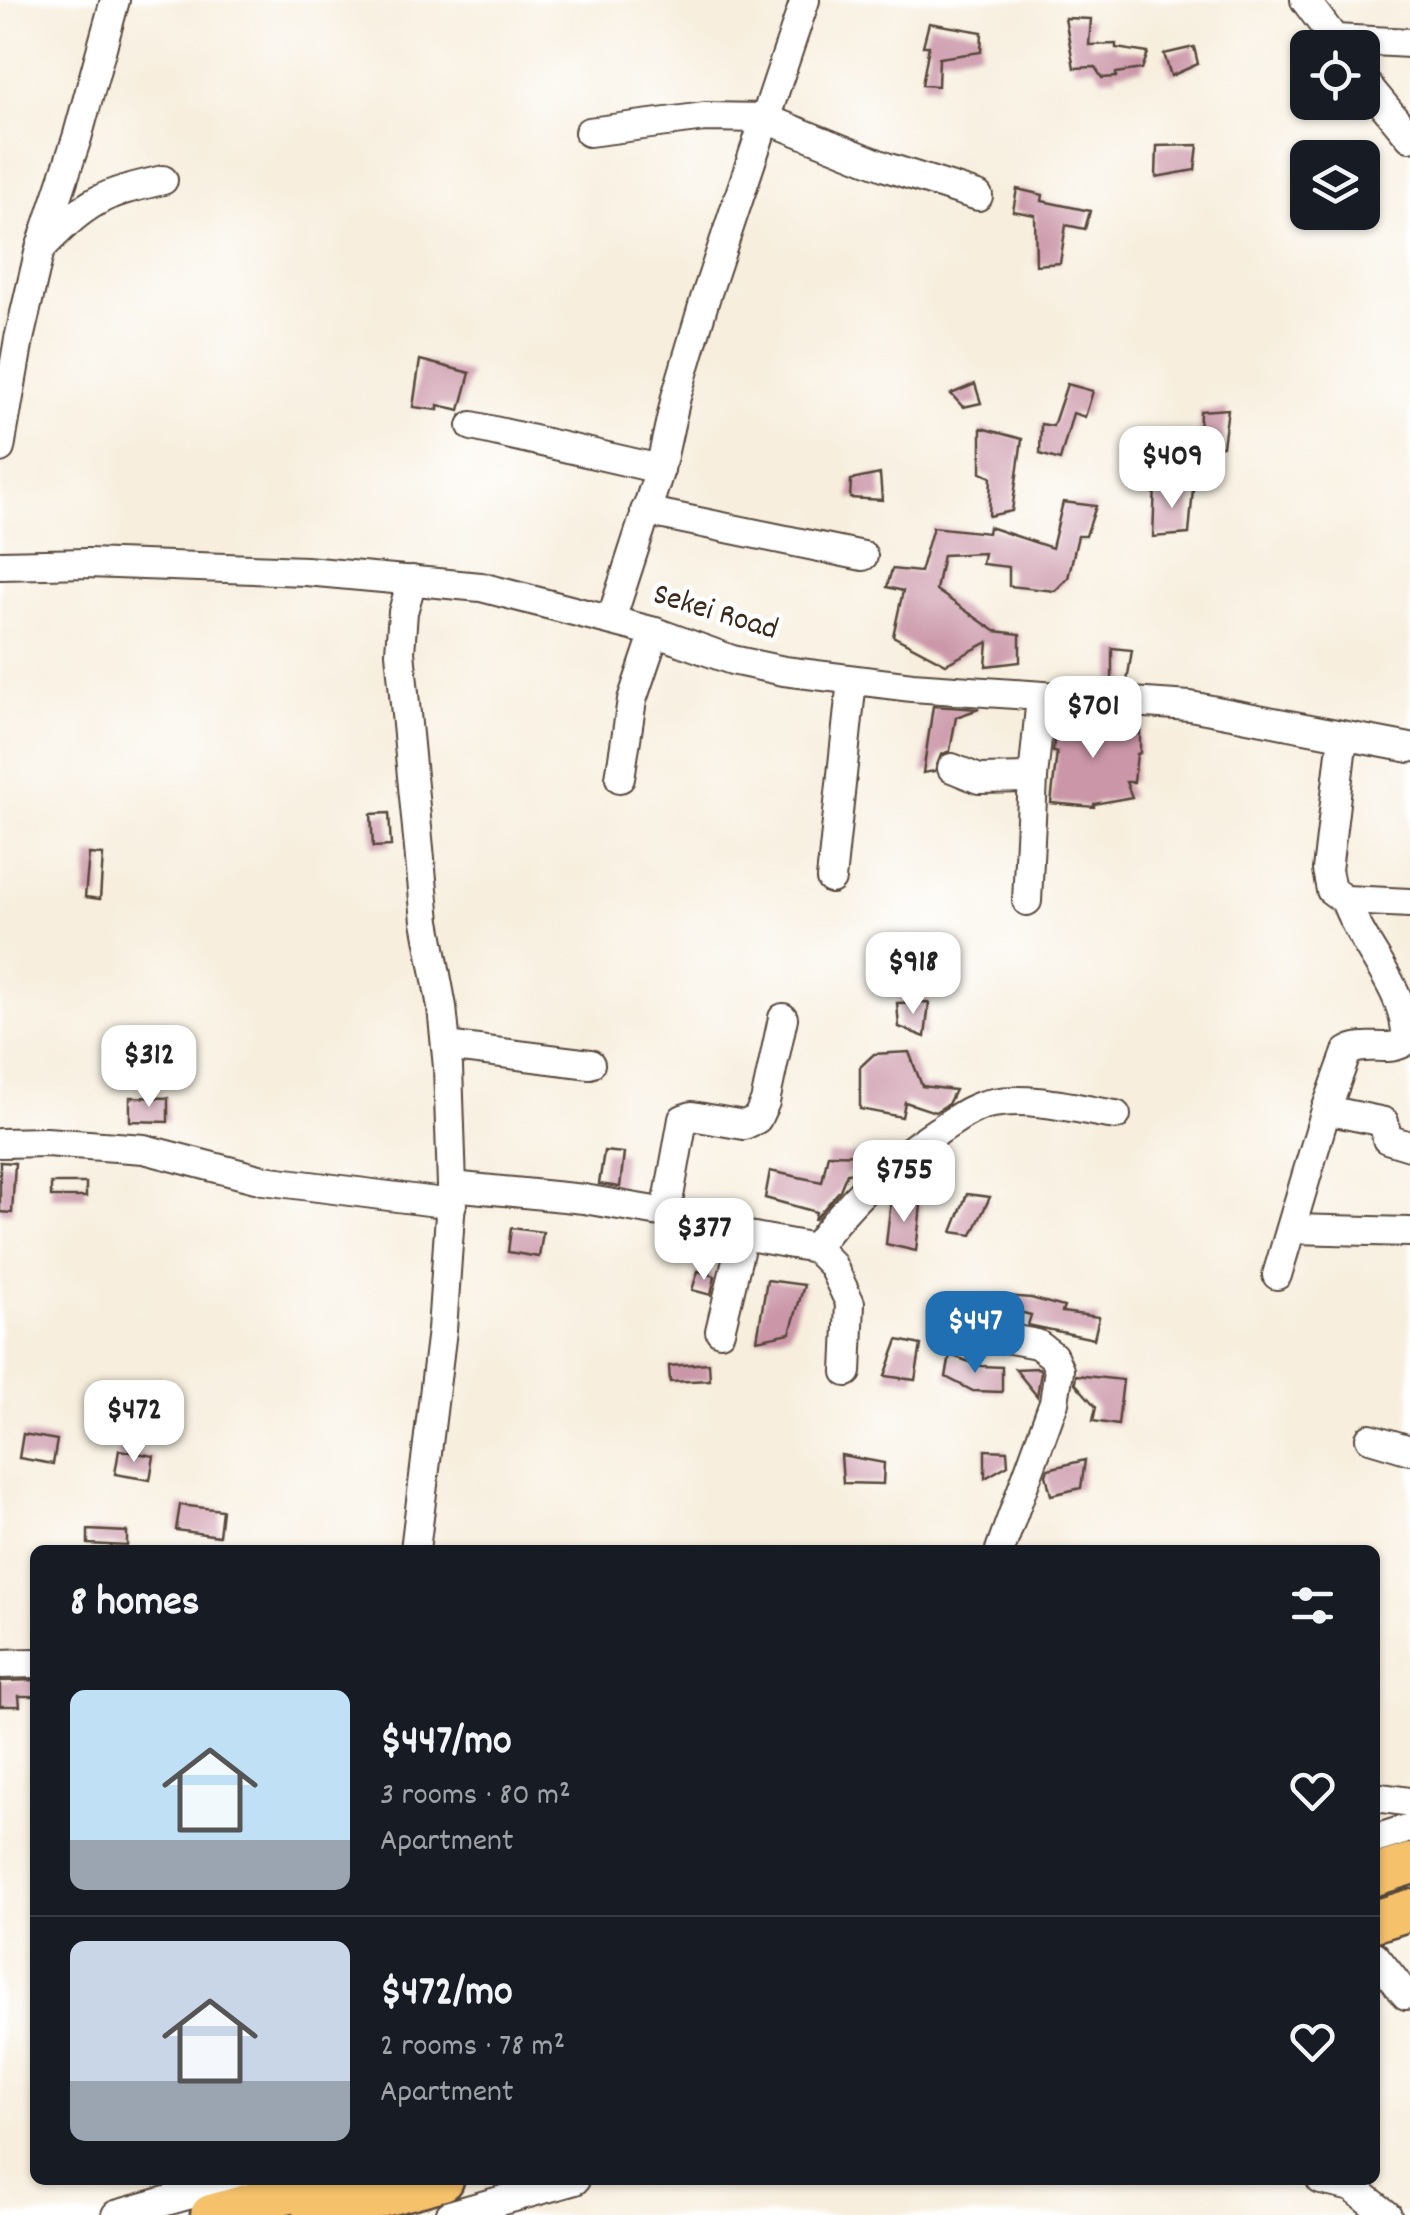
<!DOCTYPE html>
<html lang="en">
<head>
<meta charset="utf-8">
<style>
	body { margin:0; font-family:Dekko,sans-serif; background:#242831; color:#f1f3f6; height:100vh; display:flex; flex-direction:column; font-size:38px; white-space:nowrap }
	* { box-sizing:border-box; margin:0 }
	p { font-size:32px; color:#9ea1a6 }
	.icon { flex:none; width:55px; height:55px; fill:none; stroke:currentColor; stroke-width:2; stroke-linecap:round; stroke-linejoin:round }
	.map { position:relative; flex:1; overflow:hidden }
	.sheet { position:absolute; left:30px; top:1545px; width:1350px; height:640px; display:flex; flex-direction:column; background:#171b24; border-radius:15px; box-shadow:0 2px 8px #0004 }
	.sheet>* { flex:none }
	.tools { position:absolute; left:1290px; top:30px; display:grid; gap:20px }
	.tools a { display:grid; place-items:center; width:90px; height:90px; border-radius:15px; background:#171b24; box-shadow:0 2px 8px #0004; font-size:50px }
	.price { position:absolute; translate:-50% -85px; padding:0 22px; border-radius:20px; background:#fff; color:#222; font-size:32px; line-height:65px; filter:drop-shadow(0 2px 5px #0008) }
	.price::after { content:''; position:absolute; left:50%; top:60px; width:30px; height:22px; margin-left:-15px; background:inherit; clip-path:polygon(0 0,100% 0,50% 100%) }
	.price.selected { background:#1f6fb2; color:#fff }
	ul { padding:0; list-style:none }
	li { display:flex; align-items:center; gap:30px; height:250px; padding:0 40px }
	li+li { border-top:2px solid #363941 }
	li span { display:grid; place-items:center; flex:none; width:280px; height:200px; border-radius:15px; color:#555 }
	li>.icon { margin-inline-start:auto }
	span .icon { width:120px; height:120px; fill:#fffc; stroke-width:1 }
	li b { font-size:42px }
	h2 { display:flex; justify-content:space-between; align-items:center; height:120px; padding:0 40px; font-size:42px }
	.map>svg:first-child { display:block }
	.building { fill:#cb96a8 }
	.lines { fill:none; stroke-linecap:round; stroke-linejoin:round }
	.minor-casing { stroke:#57473b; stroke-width:32 }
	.highway-casing { stroke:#57473b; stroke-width:45 }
	.minor { stroke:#fff; stroke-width:28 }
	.highway { stroke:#f5c16b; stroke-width:40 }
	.labels { text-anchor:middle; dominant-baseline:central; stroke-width:9; stroke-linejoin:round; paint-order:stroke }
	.street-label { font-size:32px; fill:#3b2a1e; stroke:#fff }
</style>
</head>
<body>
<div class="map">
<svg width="1410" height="2215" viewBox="0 0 1410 2215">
	<rect width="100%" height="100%" fill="#fff"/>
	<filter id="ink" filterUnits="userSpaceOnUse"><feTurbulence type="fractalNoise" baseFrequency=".01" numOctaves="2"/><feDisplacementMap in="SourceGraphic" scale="20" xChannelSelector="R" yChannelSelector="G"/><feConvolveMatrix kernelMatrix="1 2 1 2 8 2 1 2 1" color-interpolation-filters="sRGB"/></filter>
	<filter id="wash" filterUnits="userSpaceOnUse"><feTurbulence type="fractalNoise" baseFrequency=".0048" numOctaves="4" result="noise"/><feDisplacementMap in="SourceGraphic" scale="40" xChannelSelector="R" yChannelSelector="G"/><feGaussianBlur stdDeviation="2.25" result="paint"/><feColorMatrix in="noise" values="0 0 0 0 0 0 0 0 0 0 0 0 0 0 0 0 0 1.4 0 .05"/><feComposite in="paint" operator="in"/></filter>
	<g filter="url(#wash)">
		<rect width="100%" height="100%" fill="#f7eedd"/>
		<g id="blocks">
			<g class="building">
				<polygon points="1065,18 1091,19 1089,45 1116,44 1116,48 1148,53 1142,69 1116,73 1116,77 1102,78 1095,67 1074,68"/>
				<polygon points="929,23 982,32 981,52 939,58 938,86 922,85 929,46 923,46"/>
				<polygon points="1194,47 1198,64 1171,76 1164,54"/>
				<polygon points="1198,145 1195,170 1156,177 1157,146"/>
				<polygon points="1017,189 1043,195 1042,201 1090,211 1085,229 1066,225 1060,263 1036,265 1035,215 1013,211"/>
				<polygon points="420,360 470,373 460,410 438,405 438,410 413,407"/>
				<polygon points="975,384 981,403 963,407 951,394"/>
				<polygon points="1067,384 1093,391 1085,417 1073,413 1060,460 1040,454 1041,424 1053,426"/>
				<polygon points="1228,409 1223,446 1199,446 1200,411"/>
				<polygon points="981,428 1022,439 1012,511 989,516 991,477 981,473"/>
				<polygon points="880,474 882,500 850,498 851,480"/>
				<polygon points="1155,484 1193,489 1189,534 1153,537"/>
				<polygon points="1063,502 1096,506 1086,536 1078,536 1068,578 1055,591 1009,586 1009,567 982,564 984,553 943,555 936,590 995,631 1020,634 1020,662 986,666 988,642 946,664 893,636 903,591 887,587 892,569 920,572 933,527 988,533 989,527 1052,548"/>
				<polygon points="1112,648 1132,650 1127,682 1112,681"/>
				<polygon points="933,706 979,709 956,717 950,751 941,755 935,771 923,773"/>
				<polygon points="1057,714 1099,717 1099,728 1140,726 1140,753 1137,754 1134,782 1126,782 1132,797 1094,804 1094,807 1051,803 1057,752 1053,752"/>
				<polygon points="389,813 391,846 373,847 371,814"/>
				<polygon points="89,854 103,855 100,899 85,897"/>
				<polygon points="929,1002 925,1037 899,1027 897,1003"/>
				<polygon points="909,1052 922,1086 955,1090 948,1104 935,1112 905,1102 902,1117 860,1109 860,1067 874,1054"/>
				<polygon points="130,1097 168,1098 168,1122 130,1121"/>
				<polygon points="604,1151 624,1153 620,1187 599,1184"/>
				<polygon points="828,1154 876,1155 858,1171 847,1173 840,1190 814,1220 816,1212 765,1198 770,1171 822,1182"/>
				<polygon points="0,1162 15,1163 12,1213 0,1212"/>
				<rect x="51" y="1183" width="35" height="14"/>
				<polygon points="967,1194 990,1197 972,1235 952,1232"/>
				<polygon points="891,1200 921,1205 916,1251 886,1244"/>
				<polygon points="511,1228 543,1232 539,1257 508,1252"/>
				<polygon points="698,1271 715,1276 711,1295 692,1290"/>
				<polygon points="767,1280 804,1285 790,1333 757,1340"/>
				<polygon points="981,1294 1031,1298 1064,1307 1062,1312 1099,1317 1094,1339 1028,1325 1031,1315 980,1302"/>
				<polygon points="898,1340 921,1345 915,1380 885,1376"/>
				<polygon points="950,1355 981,1366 1002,1367 1002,1392 973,1391 946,1377"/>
				<polygon points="709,1363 710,1380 670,1382 669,1366"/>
				<polygon points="1039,1368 1041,1372 1037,1396 1015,1369"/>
				<polygon points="1076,1375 1123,1380 1118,1425 1093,1421 1096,1407 1075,1383"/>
				<polygon points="23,1434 57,1440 53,1464 19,1458"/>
				<polygon points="119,1450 154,1456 150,1480 115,1474"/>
				<polygon points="985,1450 1007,1451 1008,1465 985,1478"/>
				<polygon points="841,1455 884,1463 883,1484 843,1483"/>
				<polygon points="1085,1460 1081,1488 1051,1495 1046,1475 1048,1469"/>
				<polygon points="180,1505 222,1510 219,1536 176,1530"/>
				<polygon points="88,1530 127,1532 127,1546 88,1544"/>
				<polygon points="35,1680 35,1696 19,1696 20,1706 0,1706 0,1681"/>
			</g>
		</g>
	</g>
	<g filter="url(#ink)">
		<use href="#blocks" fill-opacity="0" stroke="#57473b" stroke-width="2.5"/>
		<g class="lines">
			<g class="minor-casing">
				<g id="minor">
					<polyline points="1305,0 1341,48"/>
					<polyline points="1335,39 1410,43"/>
					<polyline points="1362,79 1410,137"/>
					<polyline points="589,132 705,117 764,118 886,167 978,196"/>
					<path d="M44,245c45,-45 57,-51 119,-65"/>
					<polyline points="472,426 660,469"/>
					<polyline points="0,448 19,339 40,249 77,138 115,0"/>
					<polyline points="645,511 863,556"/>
					<polyline points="0,565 88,563 306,571 481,587 655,632 732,660 784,671 912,687 1190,706 1410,748"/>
					<polyline points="412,580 403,612 400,652 426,921 442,1007 448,1067 452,1186 442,1330 415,1550"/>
					<polyline points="611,620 660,469 676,397 705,299 805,0"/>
					<polyline points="1343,736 1327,870 1331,890 1345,900 1410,903"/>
					<polyline points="952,768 979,779 1033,778"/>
					<polyline points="620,778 632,700 655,632"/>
					<polyline points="831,879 852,680"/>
					<polyline points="1027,901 1033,778 1041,697"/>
					<polyline points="446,1046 590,1064"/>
					<polyline points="1326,1110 1384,1122 1387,1139 1410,1146"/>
					<polyline points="0,1143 46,1142 144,1149 263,1180 452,1204"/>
					<polyline points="452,1186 584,1199 666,1213 743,1235 815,1248 832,1265 850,1303 847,1372"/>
					<polyline points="666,1213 683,1119 692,1116 744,1125 757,1119 765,1102 783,1018"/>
					<polyline points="1292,1229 1410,1232"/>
					<path d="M815,1248c34,-48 74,-85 123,-117 17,-11 34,-25 55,-28 39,-7 84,6 123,12"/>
					<path d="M1277,1275l49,-165 21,-58c18,-12 42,2 59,-11 3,-48 -45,-95 -61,-141"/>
					<polyline points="720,1331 743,1235"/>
					<polyline points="967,1331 1037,1344 1053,1356 1059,1370 1054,1402 1000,1550"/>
					<polyline points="1370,1438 1410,1450"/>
					<polyline points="0,1664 35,1663"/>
					<polyline points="1375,1797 1410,1802"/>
					<polyline points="1375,1839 1410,1828"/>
					<polyline points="1375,1956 1406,1995"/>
					<polyline points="1321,2180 1352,2187 1387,2215"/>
					<polyline points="116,2215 241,2180"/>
					<polyline points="450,2215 575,2180"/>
				</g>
			</g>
			<g class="highway-casing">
				<g id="highway">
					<polyline points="1375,1875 1410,1864"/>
					<polyline points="1375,1921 1410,1910"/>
					<polyline points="211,2215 335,2180"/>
					<polyline points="313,2215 443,2180"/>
				</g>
			</g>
			<use href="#minor" class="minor"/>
			<use href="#highway" class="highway"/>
		</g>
	</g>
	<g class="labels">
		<g class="street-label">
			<text transform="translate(715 614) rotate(17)">Sekei Road</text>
		</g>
	</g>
</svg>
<div class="tools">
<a><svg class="icon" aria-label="locate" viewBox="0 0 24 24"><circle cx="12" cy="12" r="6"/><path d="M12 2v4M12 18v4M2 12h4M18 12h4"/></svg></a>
<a><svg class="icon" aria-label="layers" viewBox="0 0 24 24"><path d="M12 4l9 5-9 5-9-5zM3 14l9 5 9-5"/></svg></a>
</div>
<b class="price" style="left:1172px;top:511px">$409</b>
<b class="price" style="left:1093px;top:761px">$701</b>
<b class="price" style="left:913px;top:1017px">$918</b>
<b class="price" style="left:149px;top:1110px">$312</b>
<b class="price" style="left:904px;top:1225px">$755</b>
<b class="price" style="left:704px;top:1283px">$377</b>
<b class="price selected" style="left:975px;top:1376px">$447</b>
<b class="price" style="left:134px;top:1465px">$472</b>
<section class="sheet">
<h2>8 homes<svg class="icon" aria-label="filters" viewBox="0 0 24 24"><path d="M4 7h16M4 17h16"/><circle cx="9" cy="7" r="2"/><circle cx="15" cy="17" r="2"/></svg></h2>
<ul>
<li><span style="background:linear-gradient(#bfe0f5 75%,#9aa5b1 0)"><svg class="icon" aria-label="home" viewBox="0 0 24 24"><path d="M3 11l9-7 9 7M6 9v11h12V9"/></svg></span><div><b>$447/mo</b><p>3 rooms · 80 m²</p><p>Apartment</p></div><svg class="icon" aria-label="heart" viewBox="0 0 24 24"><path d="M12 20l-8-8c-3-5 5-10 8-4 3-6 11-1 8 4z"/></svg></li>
<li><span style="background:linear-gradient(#c9d6e8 70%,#9aa5b1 0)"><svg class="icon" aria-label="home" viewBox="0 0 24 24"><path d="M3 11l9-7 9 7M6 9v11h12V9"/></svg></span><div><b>$472/mo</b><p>2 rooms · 78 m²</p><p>Apartment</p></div><svg class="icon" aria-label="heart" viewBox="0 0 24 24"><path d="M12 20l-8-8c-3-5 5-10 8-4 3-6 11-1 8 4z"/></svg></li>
</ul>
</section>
</div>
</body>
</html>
